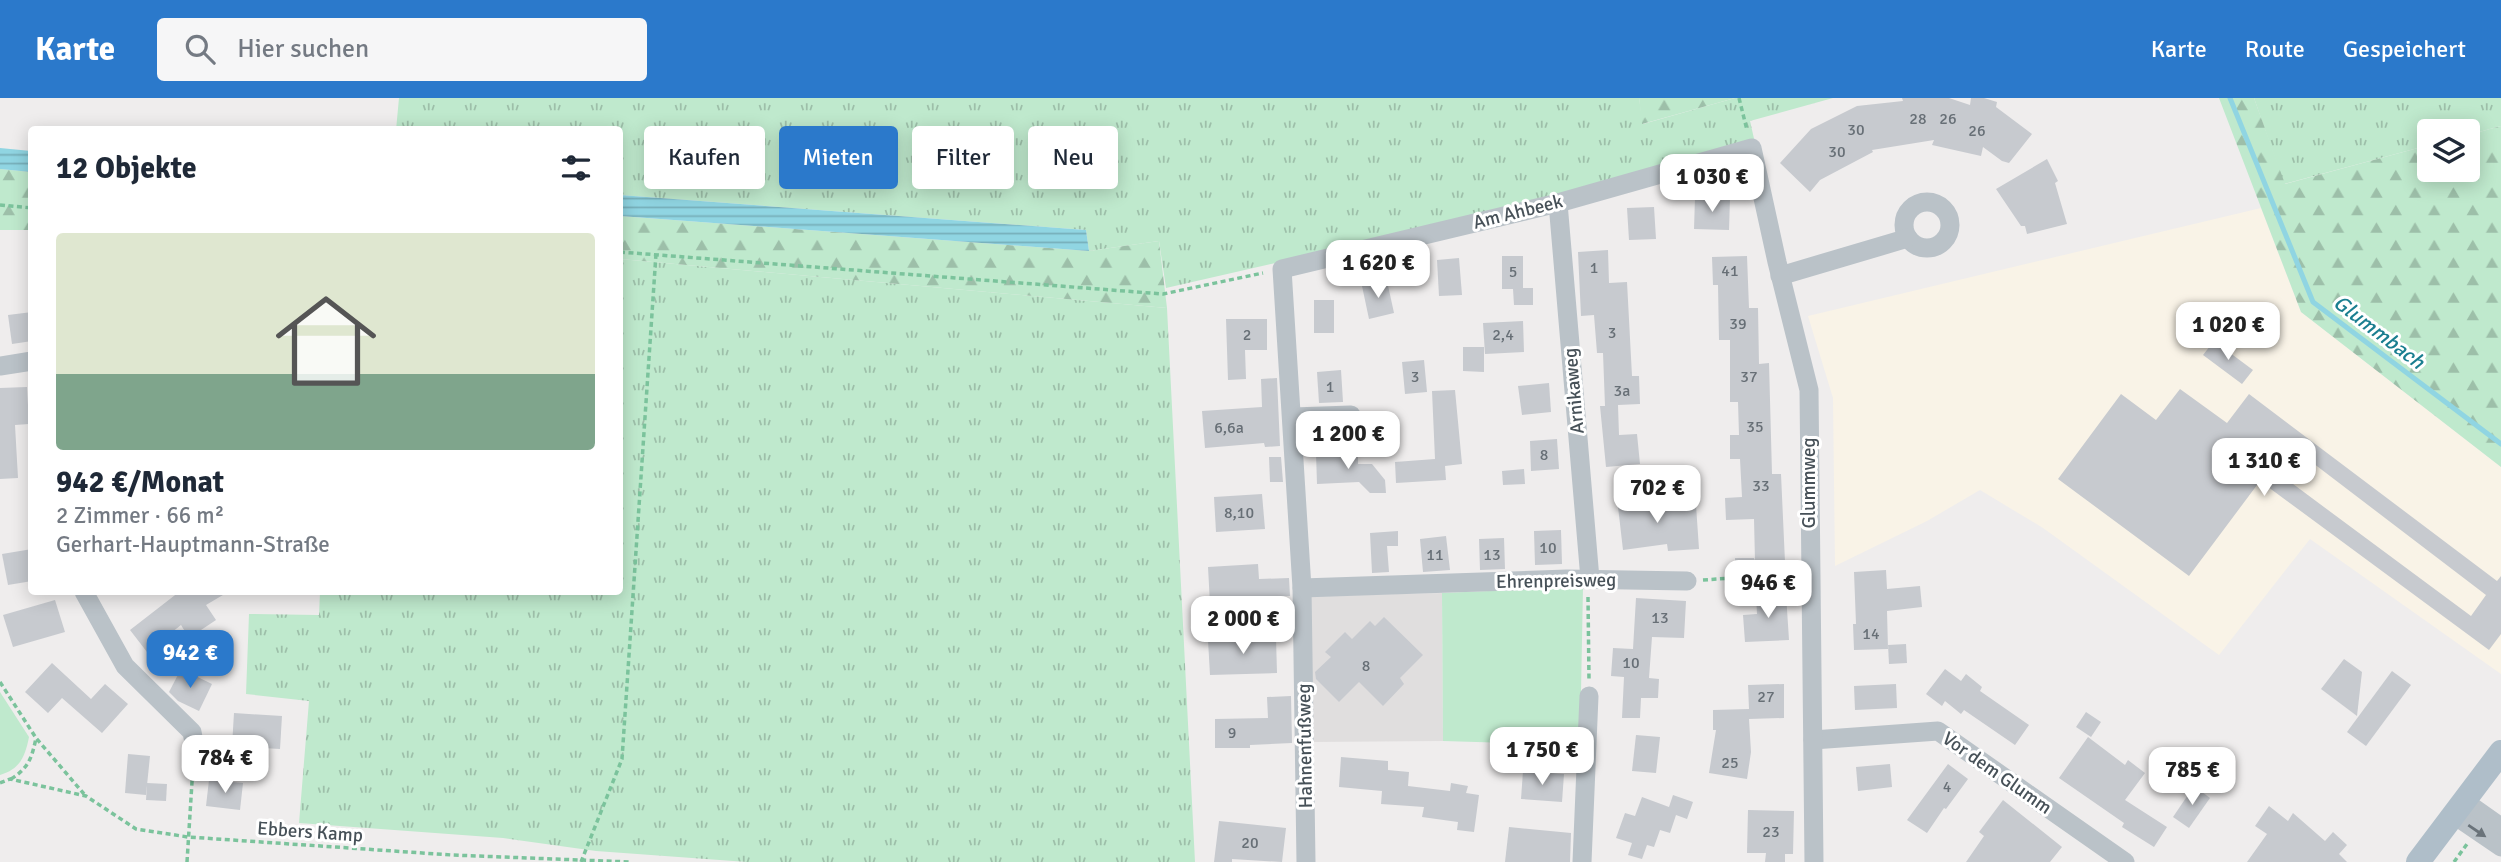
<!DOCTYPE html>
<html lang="de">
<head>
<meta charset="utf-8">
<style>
	body { margin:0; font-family:Signika,sans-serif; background:#f6f6f7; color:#1f2937; height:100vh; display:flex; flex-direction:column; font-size:26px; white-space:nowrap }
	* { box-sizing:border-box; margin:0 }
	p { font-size:23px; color:#747a83 }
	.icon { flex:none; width:38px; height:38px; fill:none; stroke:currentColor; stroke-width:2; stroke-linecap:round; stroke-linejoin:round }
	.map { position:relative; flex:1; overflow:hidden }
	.panel { position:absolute; left:28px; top:28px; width:595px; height:469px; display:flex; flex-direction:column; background:#fff; border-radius:7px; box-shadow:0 4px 18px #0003 }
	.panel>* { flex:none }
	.hud { position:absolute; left:644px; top:28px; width:665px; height:63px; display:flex; gap:14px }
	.buttons { position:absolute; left:2417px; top:21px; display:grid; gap:14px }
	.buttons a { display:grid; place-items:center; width:63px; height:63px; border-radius:7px; background:#fff; box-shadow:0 4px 18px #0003; font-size:35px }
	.price { position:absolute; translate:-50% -60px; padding:0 16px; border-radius:14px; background:#fff; color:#222; font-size:23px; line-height:46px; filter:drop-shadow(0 2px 4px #0008) }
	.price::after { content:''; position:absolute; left:50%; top:42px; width:21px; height:16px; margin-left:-10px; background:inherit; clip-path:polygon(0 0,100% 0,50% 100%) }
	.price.active { background:#2b79cb; color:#fff }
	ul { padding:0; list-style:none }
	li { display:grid; align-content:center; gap:14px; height:371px; padding:0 28px }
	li+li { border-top:2px solid #e0e1e3 }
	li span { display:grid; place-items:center; height:217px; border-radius:7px; color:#555 }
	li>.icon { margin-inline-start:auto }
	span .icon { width:126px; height:126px; fill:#fffc; stroke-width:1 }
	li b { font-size:30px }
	h2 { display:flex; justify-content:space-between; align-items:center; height:84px; padding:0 28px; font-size:30px }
	.tag { padding:0 24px; border-radius:7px; background:#fff; box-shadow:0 4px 18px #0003; font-size:24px; line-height:63px }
	.tag.active { background:#2b79cb; color:#fff }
	header { display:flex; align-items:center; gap:42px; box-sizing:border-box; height:98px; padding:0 35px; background:#2b79cb; color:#fff }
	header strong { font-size:33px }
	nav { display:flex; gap:38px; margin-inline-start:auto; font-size:24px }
	.search { width:490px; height:63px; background:#f6f6f7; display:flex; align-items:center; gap:18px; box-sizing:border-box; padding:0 24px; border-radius:7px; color:#747a83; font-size:26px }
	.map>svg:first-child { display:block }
	.commercial { fill:#f9f3e7 }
	.education { fill:#e0dede }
	.grass { fill:url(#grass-tufts) }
	.forest { fill:url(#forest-firs) }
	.park { fill:#bfe9cd }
	.water { fill:url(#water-rules) }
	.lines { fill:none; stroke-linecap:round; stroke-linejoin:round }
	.stream { stroke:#90d5e2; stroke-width:5 }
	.building { fill:#c7cacf; fill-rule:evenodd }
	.path { stroke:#7bc39c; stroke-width:3.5; stroke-dasharray:5 3.5; stroke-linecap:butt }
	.minor { stroke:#bac2c8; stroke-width:19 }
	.major { stroke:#afbec9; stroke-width:24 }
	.oneway { fill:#6a737a }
	.labels { text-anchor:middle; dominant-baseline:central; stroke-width:6; stroke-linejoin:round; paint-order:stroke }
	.number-label { font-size:16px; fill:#676f76 }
	.street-label { font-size:19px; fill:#475158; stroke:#fff }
	.water-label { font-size:21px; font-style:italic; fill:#1a7e90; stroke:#fff }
</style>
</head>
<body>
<header>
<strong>Karte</strong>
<div class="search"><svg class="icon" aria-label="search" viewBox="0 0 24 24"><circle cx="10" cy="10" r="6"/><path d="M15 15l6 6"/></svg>Hier suchen</div>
<nav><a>Karte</a><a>Route</a><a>Gespeichert</a></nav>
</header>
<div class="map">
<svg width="2501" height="764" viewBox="0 0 2501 764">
	<defs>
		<pattern id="grass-tufts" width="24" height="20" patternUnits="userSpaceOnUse" patternTransform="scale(1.75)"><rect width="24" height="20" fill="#bfe9cd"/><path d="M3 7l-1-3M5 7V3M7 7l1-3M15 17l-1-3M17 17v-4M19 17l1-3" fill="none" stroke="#9dbfa9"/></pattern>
		<pattern id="forest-firs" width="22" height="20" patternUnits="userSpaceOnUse" patternTransform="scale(1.75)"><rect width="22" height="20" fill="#bfe9cd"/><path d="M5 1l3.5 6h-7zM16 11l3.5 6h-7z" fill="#9dbfa9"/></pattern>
		<pattern id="water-rules" width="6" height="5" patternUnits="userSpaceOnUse" patternTransform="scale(1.75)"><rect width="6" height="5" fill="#90d5e2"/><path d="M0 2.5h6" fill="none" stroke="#77afba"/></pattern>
	</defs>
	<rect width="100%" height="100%" fill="#efeded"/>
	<polygon class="commercial" points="2261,110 2301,214 2501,369 2501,576 2310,441 2219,557 2043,430 1980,392 1927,423 1835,468 1833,300 1808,218"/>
	<polygon class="education" points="1442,495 1443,643 1311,644 1308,498"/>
	<g class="grass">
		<polygon points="399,0 1639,0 1643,26 1735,0 1833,0 1750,23 1755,45 1555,101 1166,190 1159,143 1089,153 1086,132 620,97 620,32 396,32"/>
		<polygon points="2254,0 2501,0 2501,28 2468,37 2468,33 2429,33 2429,47 2284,86"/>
		<polygon points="620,161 1167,210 1195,764 747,764 596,753 503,740 299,725 309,603 246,596 249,516 319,517 320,494 620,494"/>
	</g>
	<g class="forest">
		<polygon points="1639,0 1735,0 1642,26"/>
		<polygon points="2219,0 2254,0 2285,86 2429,47 2429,72 2468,72 2468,37 2501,28 2501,369 2301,214"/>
		<polygon points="0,71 31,74 31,132 0,132"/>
		<polygon points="620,118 1089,153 1159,143 1167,210 620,161"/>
	</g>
	<g class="park">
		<polygon points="1583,489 1580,647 1443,643 1442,495"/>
		<path d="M0,594l29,45c-4,20 -9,32 -29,38z"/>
	</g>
	<g class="water">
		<polygon points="0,50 31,53 31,74 0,71"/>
		<polygon points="620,97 1086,132 1089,153 620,118"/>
	</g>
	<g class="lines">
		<polyline class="stream" points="2230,0 2313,204 2501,346"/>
	</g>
	<g class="building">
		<polygon points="1902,0 1949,0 1970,7 1971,0 1984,0 1997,4 1996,9 2032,36 2009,65 2002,63 1983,49 1981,58 1932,47 1934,42 1872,52 1873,54 1820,82 1810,94 1780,65 1811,31 1857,8 1903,3"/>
		<polygon points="2047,61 2058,83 2055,85 2067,126 2027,136 2025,128 2021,128 1996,91"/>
		<polygon points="1695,99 1730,100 1729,132 1694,131"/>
		<polygon points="1654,109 1656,141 1629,142 1627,110"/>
		<polygon points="1608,152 1609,185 1627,184 1632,278 1639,278 1640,306 1618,307 1619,337 1637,336 1640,366 1606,369 1600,308 1605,308 1603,255 1597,255 1594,217 1581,218 1578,154"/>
		<polygon points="1502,158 1523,158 1523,190 1533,190 1533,207 1514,207 1513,191 1502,191"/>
		<polygon points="1747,158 1749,210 1758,210 1759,266 1769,265 1772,376 1781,376 1785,464 1755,465 1755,475 1735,476 1735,460 1754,460 1755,463 1754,421 1726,422 1725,400 1742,399 1740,361 1730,361 1730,337 1739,337 1738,304 1730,304 1730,242 1719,242 1718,187 1713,187 1712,159"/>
		<polygon points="1459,160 1462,197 1439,198 1437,162"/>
		<polygon points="1387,183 1394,215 1369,221 1362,188"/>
		<rect x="1314" y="202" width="20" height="33"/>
		<polygon points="32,214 32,243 12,246 8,217"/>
		<polygon points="1226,221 1267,221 1267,252 1245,252 1246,281 1228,282"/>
		<polygon points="1523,223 1524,254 1485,256 1483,225"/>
		<polygon points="2214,243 2253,272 2242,286 2203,257"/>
		<polygon points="1463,249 1484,249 1484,274 1463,273"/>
		<polygon points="1424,262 1427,294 1405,296 1402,264"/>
		<polygon points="1341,272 1343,304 1319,305 1317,274"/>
		<polygon points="1277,280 1280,348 1265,349 1264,345 1205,350 1202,313 1262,309 1261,281"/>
		<polygon points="1549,285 1551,314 1522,317 1518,288"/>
		<polygon points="27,289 29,326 15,327 18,380 0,381 0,290"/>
		<path d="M2180,291l47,34 22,-29 248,187 4,-5v58l-12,16 -229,-169 -71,95 -131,-97 63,-85 35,26zM2288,346l198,151 -15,21 -201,-149z"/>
		<polygon points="1455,292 1462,366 1445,368 1446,382 1396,385 1395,364 1435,361 1432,293"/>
		<polygon points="1557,341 1559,371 1531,373 1530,343"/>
		<polygon points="1358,354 1358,366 1372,366 1385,382 1386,395 1370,395 1359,384 1317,386 1316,355"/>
		<polygon points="1269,359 1281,359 1283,384 1270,384"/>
		<polygon points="1524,371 1525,386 1503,387 1502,373"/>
		<polygon points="1262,396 1265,431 1216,434 1214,399"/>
		<polygon points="1646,396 1648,410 1696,407 1699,451 1668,453 1667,446 1623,452 1617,400"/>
		<polygon points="1561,432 1562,466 1535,467 1534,433"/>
		<polygon points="1398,433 1398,448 1387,448 1389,474 1372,475 1370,435"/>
		<polygon points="1446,438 1450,472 1423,474 1420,441"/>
		<polygon points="1504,440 1505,471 1480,472 1479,441"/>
		<polygon points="32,451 32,483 8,487 2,456"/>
		<polygon points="1258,466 1259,481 1289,480 1290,498 1259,499 1260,503 1210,506 1208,469"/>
		<polygon points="1886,472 1887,491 1920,488 1922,509 1887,513 1888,551 1854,552 1853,526 1856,526 1854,474"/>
		<polygon points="179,494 228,494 206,507 216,522 189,540 181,527 147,554 130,532"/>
		<polygon points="1786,496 1789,542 1745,544 1743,517 1757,516 1756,497"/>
		<polygon points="1636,500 1686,503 1684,540 1652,539 1649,580 1659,581 1658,600 1641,600 1640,620 1622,620 1624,579 1611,578 1613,550 1633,551"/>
		<polygon points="55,502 65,534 13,549 3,517"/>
		<polygon points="1384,519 1423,557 1400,580 1404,586 1383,608 1359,584 1339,604 1316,581 1315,574 1331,559 1325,554 1345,534 1352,541 1370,523 1375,528"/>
		<polygon points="1276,540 1277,575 1210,577 1208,542"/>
		<polygon points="1906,546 1907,565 1889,566 1888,547"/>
		<polygon points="2344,561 2362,574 2357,618 2321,591"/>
		<polygon points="52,565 91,601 105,586 128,606 102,635 62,600 48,615 25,594"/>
		<polygon points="181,571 212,586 199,613 178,603 169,594"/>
		<polygon points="1945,571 1961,583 1966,576 1982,589 1980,593 2029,627 2015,647 1964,612 1961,616 1945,603 1942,608 1926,596"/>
		<polygon points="2392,573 2411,587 2366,648 2347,634"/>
		<polygon points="1784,586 1784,620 1749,621 1751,654 1747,681 1709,675 1716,632 1713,632 1713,612 1749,611 1748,587"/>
		<polygon points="1896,586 1897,610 1855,612 1854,588"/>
		<polygon points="1291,598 1292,645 1250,647 1250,650 1215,650 1215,621 1268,620 1267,599"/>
		<polygon points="2086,614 2101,624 2091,639 2076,629"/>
		<polygon points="234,615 282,618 280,651 232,648"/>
		<polygon points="1636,637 1660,639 1656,675 1632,673"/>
		<polygon points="2088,639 2125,667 2128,662 2145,675 2125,702 2167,729 2154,749 2122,729 2124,725 2059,680"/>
		<polygon points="128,656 150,658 146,697 125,695"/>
		<polygon points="1341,659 1388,663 1388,672 1409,674 1408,688 1450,693 1451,685 1468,688 1466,695 1479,697 1474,734 1457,732 1458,724 1422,719 1424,709 1381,706 1382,693 1339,689"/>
		<polygon points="1890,666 1892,689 1858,693 1856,669"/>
		<polygon points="1948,666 1968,681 1946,711 1944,710 1927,735 1907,722"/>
		<polygon points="1523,673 1564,676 1562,704 1521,701"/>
		<polygon points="209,682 243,685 240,712 206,708"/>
		<polygon points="147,685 167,686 166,703 146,702"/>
		<polygon points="2194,688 2210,700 2189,730 2173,719"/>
		<polygon points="1673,697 1693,704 1687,721 1676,717 1670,735 1660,732 1654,749 1647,747 1642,761 1628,757 1632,745 1616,740 1625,715 1635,718 1642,699 1669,709"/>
		<polygon points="2003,702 2062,749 2050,764 1966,764 1984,738 1979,734"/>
		<polygon points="2269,708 2288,723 2293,715 2325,743 2333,734 2347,747 2339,756 2347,764 2247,764 2267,736 2255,728"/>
		<polygon points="1748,712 1794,713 1793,756 1785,756 1785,764 1765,764 1766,755 1747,755"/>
		<polygon points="1219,723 1286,730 1282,764 1232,761 1232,764 1214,764"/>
		<polygon points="1509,729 1571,735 1570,764 1505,764"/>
	</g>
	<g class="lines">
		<g class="path">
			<polyline points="1739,0 1747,32"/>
			<polyline points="0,107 32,110"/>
			<polyline points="620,154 1163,196 1263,175"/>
			<polyline points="1703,482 1793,476"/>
			<polyline points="1588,499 1589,582"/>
			<polyline points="0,584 36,640"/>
			<path d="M11,681c18,-11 21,-22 25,-41l48,56"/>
			<polyline points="0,685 10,681 86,698 136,731 188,739 452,757 631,764"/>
			<polyline points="187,764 193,668"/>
			<polyline points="581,764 622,661 656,156"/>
			<polyline points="2454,764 2467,746"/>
		</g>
		<g class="minor">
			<circle cx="1927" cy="127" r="23"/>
			<polyline points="1558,105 1590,481"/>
			<polyline points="1780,178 1908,140"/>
			<polyline points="0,268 32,263"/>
			<polyline points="1293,319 1351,317"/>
			<polyline points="1302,490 1567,481 1687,483"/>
			<polyline points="84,494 125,568 192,634 195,650"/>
			<polyline points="1813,642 1938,633 2125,764"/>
			<polyline points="2464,703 2501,729"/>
			<polyline points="2454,717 2501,749"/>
			<polyline points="1306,764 1302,490 1282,171 1558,105 1752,50 1777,164 1809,292 1814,764"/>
			<polyline points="1582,764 1589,598"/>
		</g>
		<polyline class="major" points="2418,764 2501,654"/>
	</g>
	<defs><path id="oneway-solid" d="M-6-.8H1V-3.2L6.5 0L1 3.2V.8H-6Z" transform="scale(1.75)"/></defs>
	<use class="oneway" href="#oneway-solid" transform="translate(2477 733) rotate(34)"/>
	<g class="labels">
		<g class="number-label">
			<text x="1918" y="21">28</text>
			<text x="1948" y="21">26</text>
			<text x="1856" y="32">30</text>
			<text x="1977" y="33">26</text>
			<text x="1837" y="54">30</text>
			<text x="1594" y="170">1</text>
			<text x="1730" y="173">41</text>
			<text x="1513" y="174">5</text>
			<text x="1738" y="226">39</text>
			<text x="1612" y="235">3</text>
			<text x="1247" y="237">2</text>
			<text x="1503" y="237">2,4</text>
			<text x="1415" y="279">3</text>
			<text x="1749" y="279">37</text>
			<text x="1330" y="289">1</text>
			<text x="1622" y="293">3a</text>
			<text x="1755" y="329">35</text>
			<text x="1229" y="330">6,6a</text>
			<text x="1544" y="357">8</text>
			<text x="1761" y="388">33</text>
			<text x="1239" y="415">8,10</text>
			<text x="1548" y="450">10</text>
			<text x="1435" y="457">11</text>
			<text x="1492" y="457">13</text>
			<text x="1660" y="520">13</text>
			<text x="1871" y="536">14</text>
			<text x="1631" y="565">10</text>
			<text x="1366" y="568">8</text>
			<text x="1766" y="599">27</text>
			<text x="1232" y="635">9</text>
			<text x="1730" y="665">25</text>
			<text x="1947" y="689">4</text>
			<text x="1771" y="734">23</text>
			<text x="1250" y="745">20</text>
		</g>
		<g class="street-label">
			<text transform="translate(1518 114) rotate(-14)">Am Ahbeek</text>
			<text transform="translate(1574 293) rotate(-95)">Arnikaweg</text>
			<text transform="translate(1809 385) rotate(-90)">Glummweg</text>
			<text transform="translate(1556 483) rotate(-1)">Ehrenpreisweg</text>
			<text transform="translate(1305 648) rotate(-91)">Hahnenfußweg</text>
			<text transform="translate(1997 675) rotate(35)">Vor dem Glumm</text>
			<text transform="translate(310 734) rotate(4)">Ebbers Kamp</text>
		</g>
		<g class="water-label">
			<text transform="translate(2379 234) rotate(37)">Glummbach</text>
		</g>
	</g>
</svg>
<div class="buttons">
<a><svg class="icon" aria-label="layers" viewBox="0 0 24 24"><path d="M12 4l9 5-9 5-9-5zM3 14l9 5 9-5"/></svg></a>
</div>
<b class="price" style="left:1712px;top:116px">1 030 €</b>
<b class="price" style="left:1378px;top:202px">1 620 €</b>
<b class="price" style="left:2228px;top:264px">1 020 €</b>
<b class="price" style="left:1348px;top:373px">1 200 €</b>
<b class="price" style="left:2264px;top:400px">1 310 €</b>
<b class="price" style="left:1657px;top:427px">702 €</b>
<b class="price" style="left:1768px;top:522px">946 €</b>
<b class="price" style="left:1243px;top:558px">2 000 €</b>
<b class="price active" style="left:190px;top:592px">942 €</b>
<b class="price" style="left:1542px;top:689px">1 750 €</b>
<b class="price" style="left:225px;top:697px">784 €</b>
<b class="price" style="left:2192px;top:709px">785 €</b>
<div class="hud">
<a class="tag">Kaufen</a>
<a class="tag active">Mieten</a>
<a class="tag">Filter</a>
<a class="tag">Neu</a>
</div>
<section class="panel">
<h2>12 Objekte<svg class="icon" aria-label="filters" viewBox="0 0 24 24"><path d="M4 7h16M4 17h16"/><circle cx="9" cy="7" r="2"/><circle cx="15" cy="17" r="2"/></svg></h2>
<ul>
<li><span style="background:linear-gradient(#dfe7d0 65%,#7fa58c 0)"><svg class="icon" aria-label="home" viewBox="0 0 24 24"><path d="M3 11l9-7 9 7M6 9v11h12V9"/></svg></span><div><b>942 €/Monat</b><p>2 Zimmer · 66 m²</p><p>Gerhart-Hauptmann-Straße</p></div></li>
</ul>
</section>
</div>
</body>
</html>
